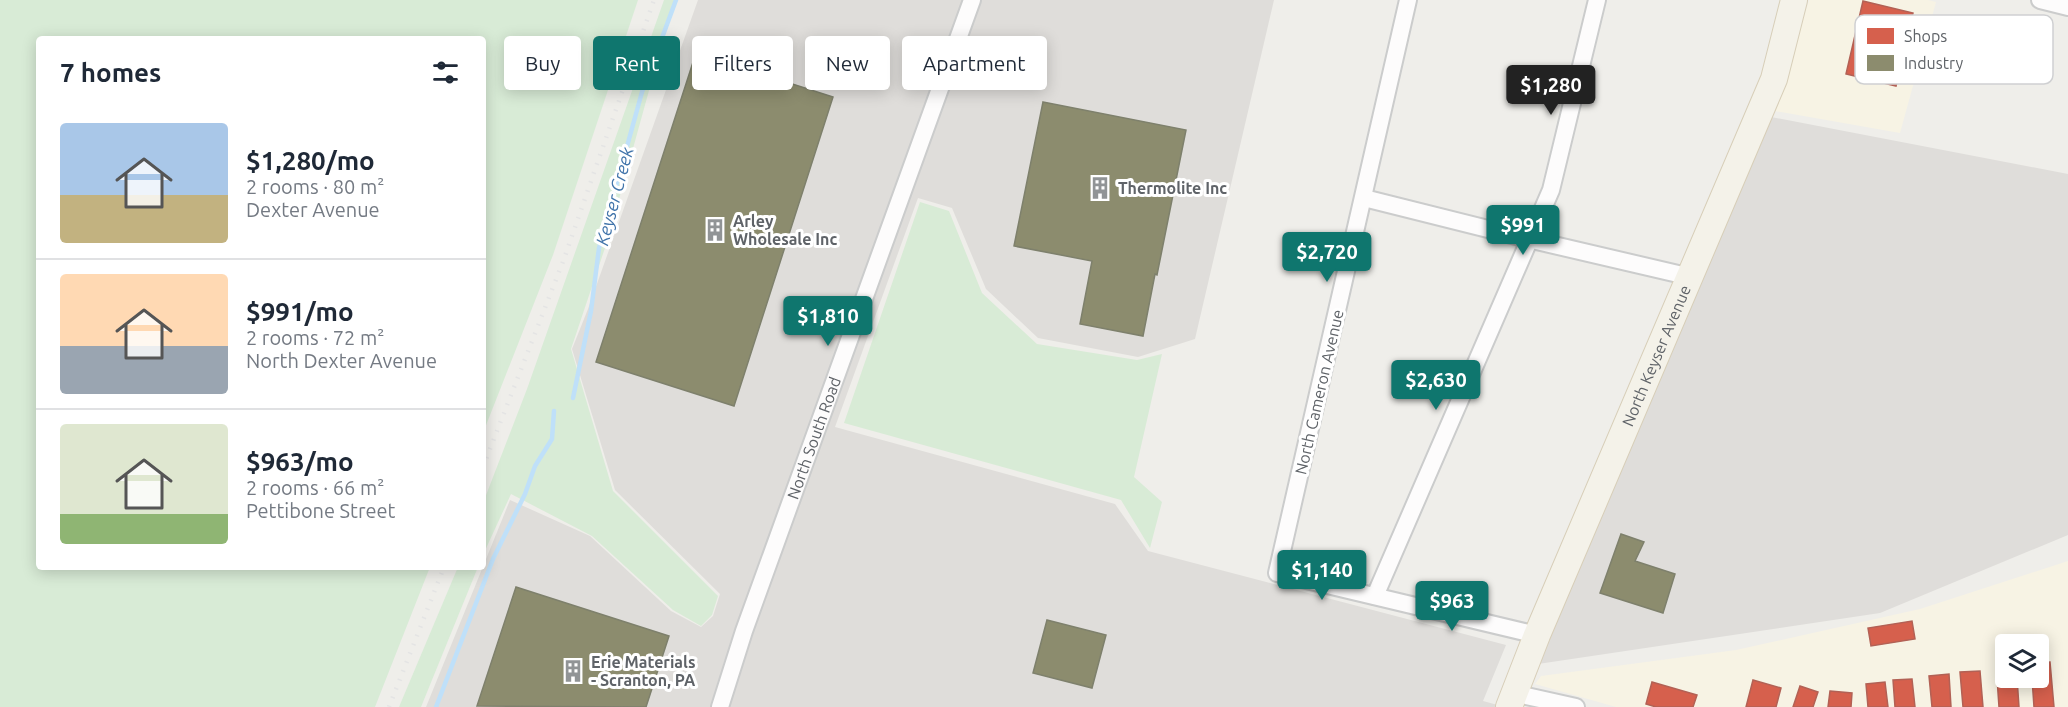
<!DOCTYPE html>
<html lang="en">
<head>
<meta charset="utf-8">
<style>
	body { margin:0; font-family:Ubuntu,sans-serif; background:#f6f6f7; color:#1f2937; height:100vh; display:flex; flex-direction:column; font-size:22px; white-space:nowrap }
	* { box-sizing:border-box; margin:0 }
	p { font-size:20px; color:#747a83 }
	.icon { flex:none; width:33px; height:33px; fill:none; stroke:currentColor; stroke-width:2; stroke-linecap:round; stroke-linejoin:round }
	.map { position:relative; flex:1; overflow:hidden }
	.panel { position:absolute; left:36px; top:36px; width:450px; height:534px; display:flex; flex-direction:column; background:#fff; border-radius:6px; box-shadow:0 3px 15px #0003 }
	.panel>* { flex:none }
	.hud { position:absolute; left:504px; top:36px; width:570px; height:54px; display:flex; gap:12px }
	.buttons { position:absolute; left:1995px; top:634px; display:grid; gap:12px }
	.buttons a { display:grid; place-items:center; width:54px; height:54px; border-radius:6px; background:#fff; box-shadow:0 3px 15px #0003; font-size:30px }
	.price { position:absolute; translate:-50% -51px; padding:0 14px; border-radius:6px; background:#0f766e; color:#fff; font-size:20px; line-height:39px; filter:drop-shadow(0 2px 3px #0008) }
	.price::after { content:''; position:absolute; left:50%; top:36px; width:18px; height:14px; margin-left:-9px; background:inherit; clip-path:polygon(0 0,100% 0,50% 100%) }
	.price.on { background:#222; color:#fff }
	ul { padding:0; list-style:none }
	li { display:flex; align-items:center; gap:18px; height:150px; padding:0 24px }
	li+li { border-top:2px solid #e0e1e3 }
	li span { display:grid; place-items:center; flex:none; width:168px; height:120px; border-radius:6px; color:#555 }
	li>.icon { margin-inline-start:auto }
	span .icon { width:72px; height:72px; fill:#fffc; stroke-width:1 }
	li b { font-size:26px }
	h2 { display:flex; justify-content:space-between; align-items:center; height:72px; padding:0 24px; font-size:26px }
	.tag { padding:0 21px; border-radius:6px; background:#fff; box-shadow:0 3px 15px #0003; font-size:21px; line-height:54px }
	.tag.on { background:#0f766e; color:#fff }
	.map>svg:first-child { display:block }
	.commercial { fill:#f7f3e4; fill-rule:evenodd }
	.industrial { fill:#dfddda }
	.green { fill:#d8ebd6 }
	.shops { fill:#d6604d; stroke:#b26155; stroke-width:1.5 }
	.industry { fill:#8c8c6e; stroke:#7e806c; stroke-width:1.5 }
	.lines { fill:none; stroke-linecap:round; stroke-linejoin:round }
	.stream { stroke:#bfe0f9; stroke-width:4.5 }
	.minor-casing { stroke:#cbcccc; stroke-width:20 }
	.primary-casing { stroke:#d7ceb8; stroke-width:28 }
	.minor { stroke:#fdfcfc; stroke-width:16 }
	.primary { stroke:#f4f2e9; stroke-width:26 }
	.rail { stroke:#e4e4e4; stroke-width:4.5; stroke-dasharray:1.5 8; stroke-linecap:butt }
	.labels { text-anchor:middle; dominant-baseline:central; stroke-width:6; stroke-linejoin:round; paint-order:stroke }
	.poi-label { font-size:16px; font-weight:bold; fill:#5f6368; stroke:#fff; text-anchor:start }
	.street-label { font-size:16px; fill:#5f6368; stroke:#fff }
	.water-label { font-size:18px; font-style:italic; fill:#4174aa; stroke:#fff }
	.key { fill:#fff; stroke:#cfd0d2; stroke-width:1.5 }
	.key-label { font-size:16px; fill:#5f6368 }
</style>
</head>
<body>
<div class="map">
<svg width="2068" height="707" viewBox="0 0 2068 707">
	<rect width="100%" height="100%" fill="#efeeea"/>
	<g class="commercial">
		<polygon points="1809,0 1928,0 1936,2 1900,133 1775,111"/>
		<path d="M2068,561v146h-452l-81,-23 6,-8 195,-26 184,-41zM2006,645h32v33h-32z"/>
	</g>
	<g class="industrial">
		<polygon points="698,0 1274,0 1195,339 1138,357 1038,338 986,289 952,208 918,198 835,427 1115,504 1148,551 1506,645 1483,701 1505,707 426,707 510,500 590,536 671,611 701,627 713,616 720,594 615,490 572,349 588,309"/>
		<polygon points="1771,117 2068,174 2068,535 1880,613 1538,664"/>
	</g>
	<g class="green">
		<polygon points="0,0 638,0 553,255 483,433 483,39 39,39 39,567 430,567 375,707 0,707"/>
		<polygon points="664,0 674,0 608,239 571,349 613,491 718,596 712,615 701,626 673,610 592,536 511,494 483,555 483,503 527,389"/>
		<polygon points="920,202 949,211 982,293 1037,344 1137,360 1162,354 1134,477 1162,502 1150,548 1121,500 844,423"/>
		<polygon points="458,567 478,567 421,707 399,707"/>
	</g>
	<g class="shops">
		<polygon points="1863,1 1913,13 1896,86 1846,74"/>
		<polygon points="1912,621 1915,639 1871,646 1868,628"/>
		<polygon points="2050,662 2054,707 2034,707 2032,678 2038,678 2038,663"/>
		<polygon points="1996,663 2006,663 2006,678 2017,678 2019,707 1999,707"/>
		<polygon points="1980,671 1983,707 1963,707 1960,672"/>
		<polygon points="1949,674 1951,707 1932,707 1929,676"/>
		<polygon points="1912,679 1915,707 1895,707 1893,680"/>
		<polygon points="1753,680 1781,688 1776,707 1746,707"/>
		<polygon points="1652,682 1697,695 1693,707 1656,707 1646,704"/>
		<polygon points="1885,682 1888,707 1868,707 1866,684"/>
		<polygon points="1800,686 1818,692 1813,707 1793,707"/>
		<polygon points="1830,691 1852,693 1851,707 1828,707"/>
	</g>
	<g class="industry">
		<polygon points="696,53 833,97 734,406 596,362"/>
		<polygon points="1043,102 1186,130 1157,275 1155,274 1143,336 1080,324 1092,261 1014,246"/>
		<polygon points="1621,534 1644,542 1635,561 1675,574 1663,613 1600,593"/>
		<polygon points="516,587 669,636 646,707 477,706"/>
		<polygon points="1047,620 1106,635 1092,688 1033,673"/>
	</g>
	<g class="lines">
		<g class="stream">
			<polyline points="573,398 591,311 599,248 642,92 676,0"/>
			<polyline points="436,707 493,559 525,494 535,466 552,439 554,411"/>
		</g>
		<g class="minor-casing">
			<g id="minor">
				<polyline points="1408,0 1277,573 1537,635"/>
				<polyline points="2040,0 2068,7"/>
				<polyline points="1364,198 1528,239 1691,277"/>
				<polyline points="1375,596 1551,190 1597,0"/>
				<polyline points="1513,693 1576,707"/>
				<path id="s1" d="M720,707l24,-76 228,-631"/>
			</g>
		</g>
		<g class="primary-casing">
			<g id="primary">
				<path id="s2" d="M1509,707l28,-72 237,-556 20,-79"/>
			</g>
		</g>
		<use href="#minor" class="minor"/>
		<use href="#primary" class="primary"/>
		<g class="rail">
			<polyline points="483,467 564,259 654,0"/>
			<polyline points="389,707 444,567"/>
		</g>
	</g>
	<defs>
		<g id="building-bare" transform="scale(1.8)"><path d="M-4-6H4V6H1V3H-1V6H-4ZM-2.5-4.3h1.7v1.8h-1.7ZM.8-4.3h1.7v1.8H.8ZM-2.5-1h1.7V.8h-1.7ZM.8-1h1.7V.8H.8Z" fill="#919496" stroke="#fff" stroke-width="2.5" paint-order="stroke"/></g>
	</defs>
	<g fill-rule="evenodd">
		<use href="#building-bare" x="1100" y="188"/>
		<use href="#building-bare" x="715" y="230"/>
		<use href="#building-bare" x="573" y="671"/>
	</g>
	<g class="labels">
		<g class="poi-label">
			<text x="1118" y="188">Thermolite Inc</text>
			<text x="733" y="221">Arley<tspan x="733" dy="18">Wholesale Inc</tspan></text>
			<text x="591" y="662">Erie Materials<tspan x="591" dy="18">- Scranton, PA</tspan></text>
		</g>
		<g class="street-label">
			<text stroke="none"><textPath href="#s2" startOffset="381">North Keyser Avenue</textPath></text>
			<text transform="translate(1319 392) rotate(-77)">North Cameron Avenue</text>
			<text stroke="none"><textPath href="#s1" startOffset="285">North South Road</textPath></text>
		</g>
		<g class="water-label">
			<text transform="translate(614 196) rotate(-75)">Keyser Creek</text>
		</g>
	</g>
	<rect x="1855" y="15" width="198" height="69" rx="9" class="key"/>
	<rect x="1867" y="28" width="27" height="16" fill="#d6604d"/>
	<rect x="1867" y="55" width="27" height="16" fill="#8c8c6e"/>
	<g class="key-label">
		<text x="1904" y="42">Shops</text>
		<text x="1904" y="69">Industry</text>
	</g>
</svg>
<div class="buttons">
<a><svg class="icon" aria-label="layers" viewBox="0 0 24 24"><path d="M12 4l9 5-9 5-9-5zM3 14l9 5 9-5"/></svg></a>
</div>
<b class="price on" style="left:1551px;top:116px">$1,280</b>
<b class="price" style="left:1523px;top:256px">$991</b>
<b class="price" style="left:1327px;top:283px">$2,720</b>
<b class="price" style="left:828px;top:347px">$1,810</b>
<b class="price" style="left:1436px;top:411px">$2,630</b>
<b class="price" style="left:1322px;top:601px">$1,140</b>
<b class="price" style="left:1452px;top:632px">$963</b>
<div class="hud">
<a class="tag">Buy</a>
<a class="tag on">Rent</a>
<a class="tag">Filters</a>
<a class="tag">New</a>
<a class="tag">Apartment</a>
</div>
<section class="panel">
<h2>7 homes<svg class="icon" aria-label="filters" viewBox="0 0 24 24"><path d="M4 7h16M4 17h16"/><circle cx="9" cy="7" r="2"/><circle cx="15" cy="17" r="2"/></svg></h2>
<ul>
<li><span style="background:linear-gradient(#a9c7e8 60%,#c2b280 0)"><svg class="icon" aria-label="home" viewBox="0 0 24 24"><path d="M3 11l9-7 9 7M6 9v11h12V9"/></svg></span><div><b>$1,280/mo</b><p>2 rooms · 80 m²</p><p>Dexter Avenue</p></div></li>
<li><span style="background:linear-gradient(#ffd9b3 60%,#9aa5b1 0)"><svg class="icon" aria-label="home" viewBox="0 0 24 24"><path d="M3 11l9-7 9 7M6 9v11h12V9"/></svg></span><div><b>$991/mo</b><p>2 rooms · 72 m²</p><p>North Dexter Avenue</p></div></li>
<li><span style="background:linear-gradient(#dfe7d0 75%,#8fb573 0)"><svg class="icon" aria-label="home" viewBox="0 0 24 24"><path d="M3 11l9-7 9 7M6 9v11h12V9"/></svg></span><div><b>$963/mo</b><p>2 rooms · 66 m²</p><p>Pettibone Street</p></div></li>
</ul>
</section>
</div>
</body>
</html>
